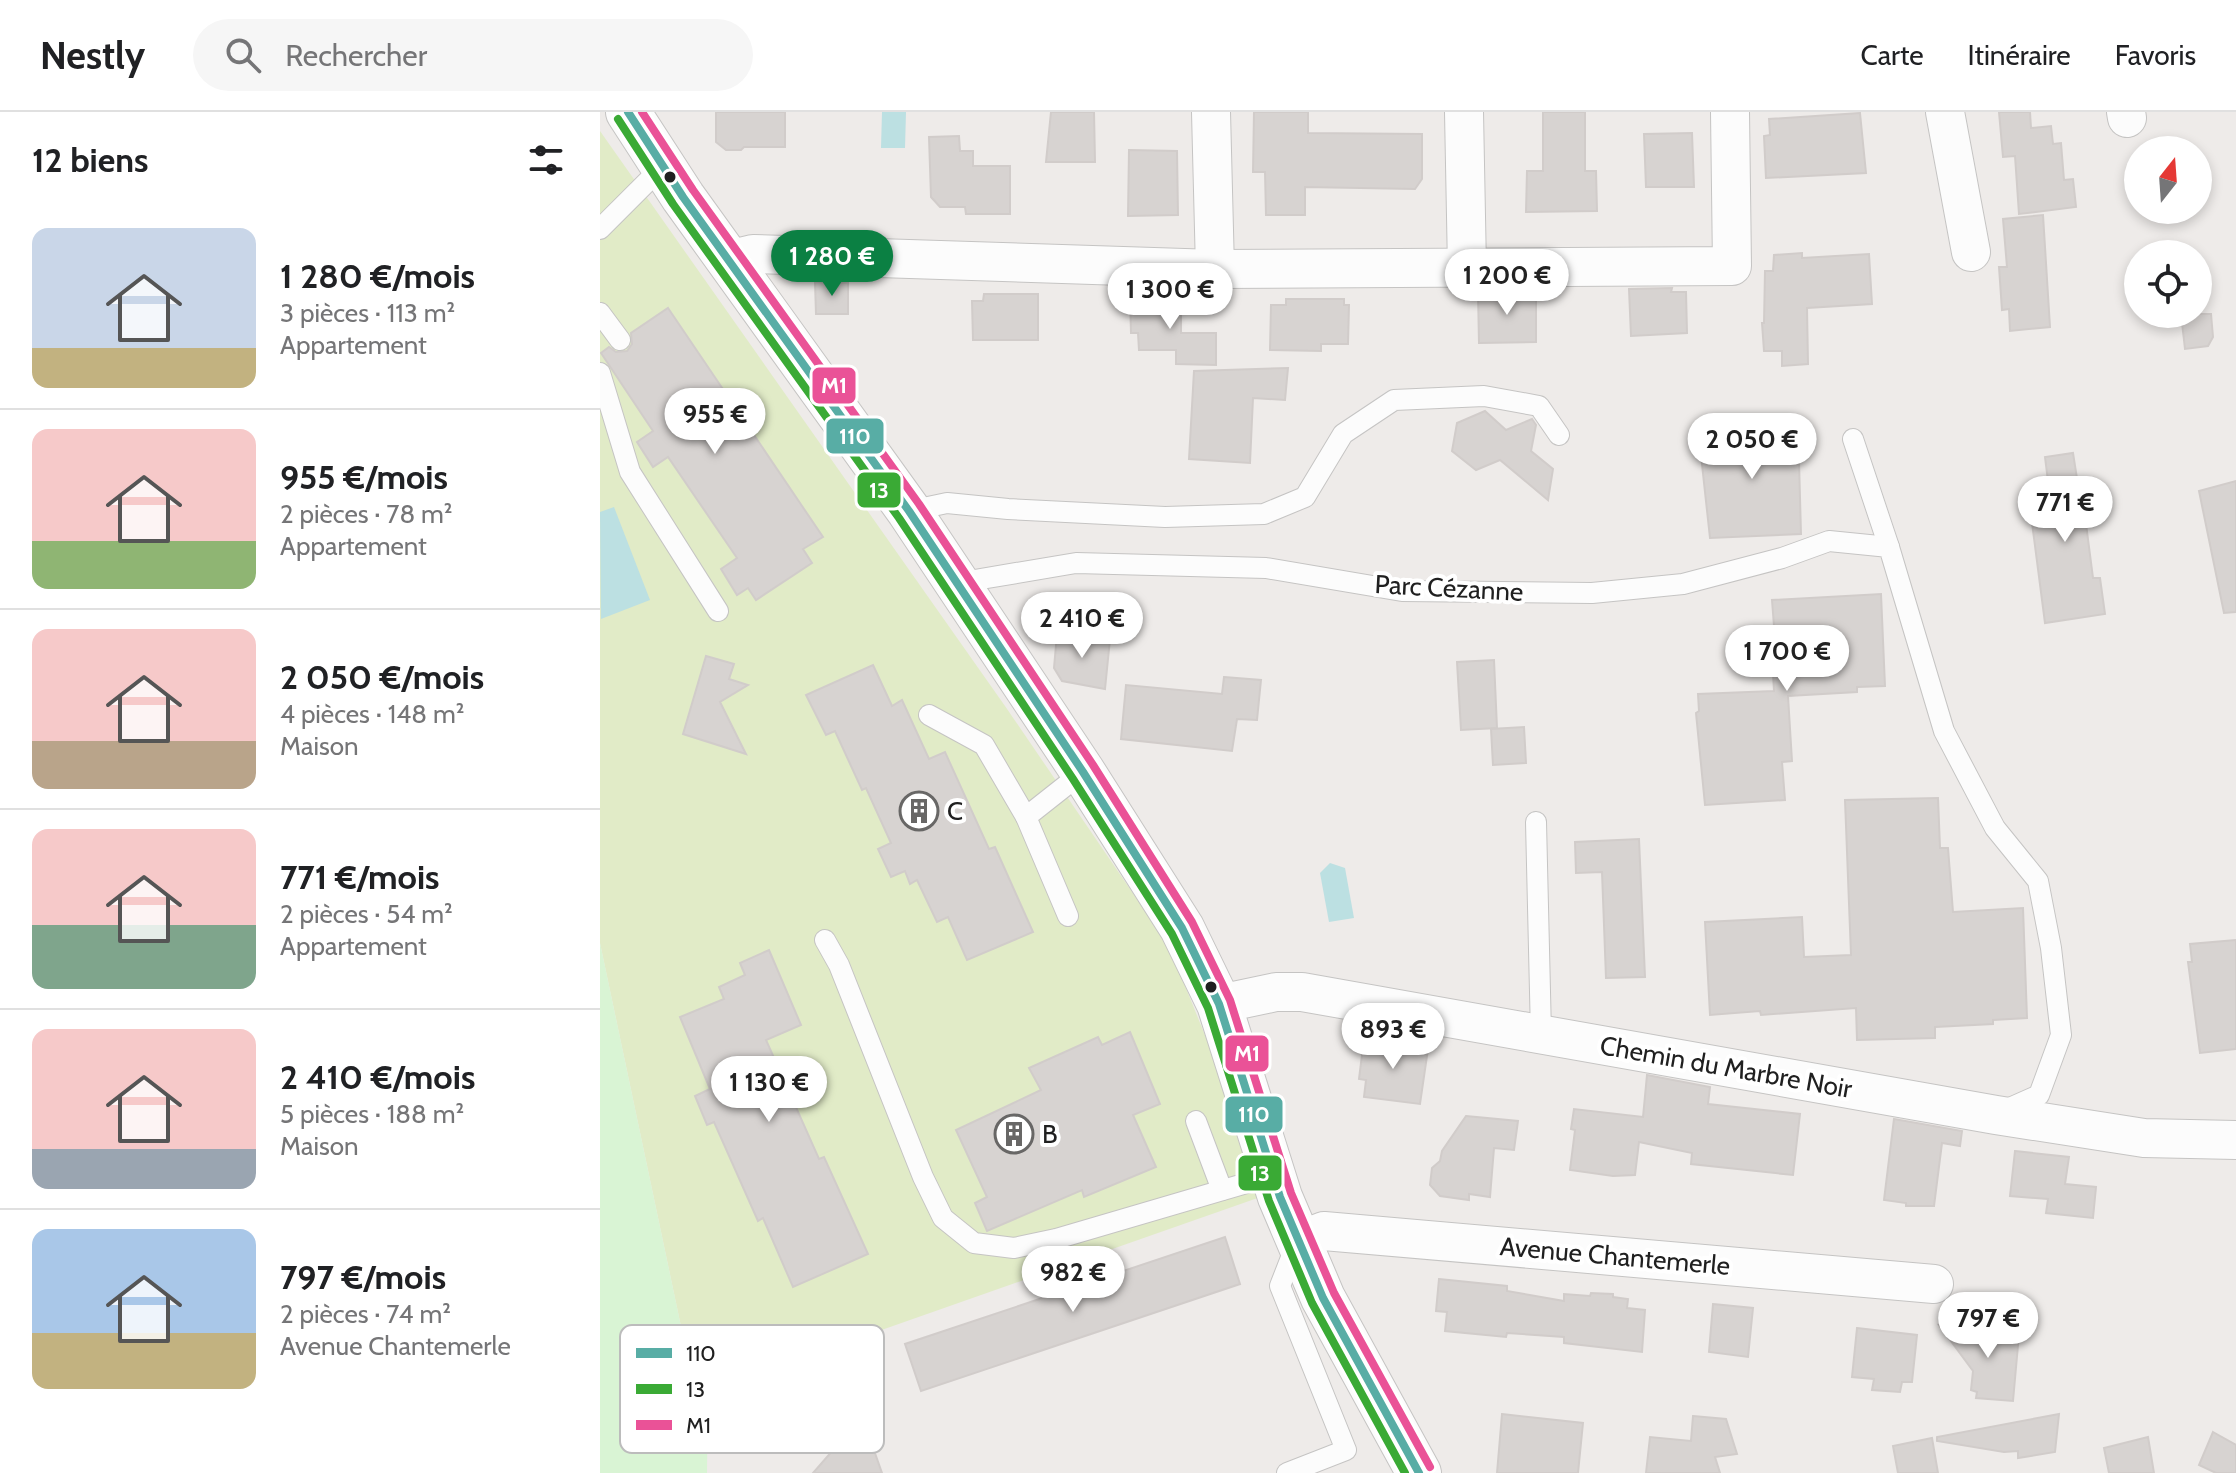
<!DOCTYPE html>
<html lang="fr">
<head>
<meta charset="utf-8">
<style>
	body { margin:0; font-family:Cabin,sans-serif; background:#f6f6f6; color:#202124; height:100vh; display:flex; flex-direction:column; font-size:30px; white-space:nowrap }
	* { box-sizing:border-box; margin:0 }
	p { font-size:26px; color:#757577 }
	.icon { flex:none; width:44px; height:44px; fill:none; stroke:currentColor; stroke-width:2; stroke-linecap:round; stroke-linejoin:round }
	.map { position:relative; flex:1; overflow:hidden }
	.panel { display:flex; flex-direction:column; background:#fff; width:600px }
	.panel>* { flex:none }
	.needle { width:52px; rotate:17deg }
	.controls { position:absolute; left:1524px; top:24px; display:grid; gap:16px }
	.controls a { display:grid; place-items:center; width:88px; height:88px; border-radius:50%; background:#fff; box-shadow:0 4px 12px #0003; font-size:40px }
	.price { position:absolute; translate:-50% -68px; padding:0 18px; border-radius:28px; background:#fff; color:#222; font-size:26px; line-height:52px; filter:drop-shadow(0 2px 4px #0008) }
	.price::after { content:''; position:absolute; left:50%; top:48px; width:24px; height:18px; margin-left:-12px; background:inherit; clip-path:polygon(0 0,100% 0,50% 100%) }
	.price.on { background:#0b8043; color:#fff }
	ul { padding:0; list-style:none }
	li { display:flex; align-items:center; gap:24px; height:200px; padding:0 32px }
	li+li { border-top:2px solid #e0e0e0 }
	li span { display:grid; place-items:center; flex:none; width:224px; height:160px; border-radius:16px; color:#555 }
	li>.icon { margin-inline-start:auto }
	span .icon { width:96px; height:96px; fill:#fffc; stroke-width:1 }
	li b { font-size:34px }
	h2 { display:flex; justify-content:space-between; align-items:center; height:96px; padding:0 32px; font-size:34px }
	header { display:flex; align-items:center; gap:48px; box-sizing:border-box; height:112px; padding:0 40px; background:#fff; border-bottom:2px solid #e0e0e0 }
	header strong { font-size:38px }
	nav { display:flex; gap:44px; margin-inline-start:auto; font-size:28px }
	.search { width:560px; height:72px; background:#f6f6f6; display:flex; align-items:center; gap:20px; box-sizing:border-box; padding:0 28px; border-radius:44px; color:#757577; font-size:30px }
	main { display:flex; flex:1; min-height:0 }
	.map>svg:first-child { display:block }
	.grass { fill:#e1ebc7 }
	.park { fill:#d9f4d4 }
	.water { fill:#bce0e2 }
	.building { fill:#d7d3d1; stroke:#d1ccca; stroke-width:2 }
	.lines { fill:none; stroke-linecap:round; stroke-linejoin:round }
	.service-casing { stroke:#c5c4c3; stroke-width:22 }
	.minor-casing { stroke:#c5c4c3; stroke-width:40 }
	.tertiary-casing { stroke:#c5c4c3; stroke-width:46 }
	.service { stroke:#fcfcfc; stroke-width:20 }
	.minor { stroke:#fcfcfc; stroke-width:38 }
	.tertiary { stroke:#fcfcfc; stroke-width:44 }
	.bus-1-casing { stroke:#fff; stroke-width:14 }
	.bus-2-casing { stroke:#fff; stroke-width:14 }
	.bus-3-casing { stroke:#fff; stroke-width:14 }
	.bus-1 { stroke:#58ada5; stroke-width:8 }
	.bus-2 { stroke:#3aaa35; stroke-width:8 }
	.bus-3 { stroke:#ea5297; stroke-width:8 }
	.bus-dot { fill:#202020; stroke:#fff; stroke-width:3 }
	.labels { text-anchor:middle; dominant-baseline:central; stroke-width:8; stroke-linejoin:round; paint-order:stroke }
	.street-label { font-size:26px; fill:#202020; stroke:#fff }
	.poi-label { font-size:26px; fill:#202020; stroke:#fff; text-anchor:start }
	.key { fill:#fff; stroke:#bcbcbc; stroke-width:2 }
	.key-label { font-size:22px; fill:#202020 }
	.line-badge { stroke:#fff; stroke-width:3 }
	.badge-label { font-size:22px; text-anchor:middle; font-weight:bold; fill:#fff }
</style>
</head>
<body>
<header>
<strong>Nestly</strong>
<div class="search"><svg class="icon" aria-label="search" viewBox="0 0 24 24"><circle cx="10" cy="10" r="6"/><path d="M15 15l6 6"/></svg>Rechercher</div>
<nav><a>Carte</a><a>Itinéraire</a><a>Favoris</a></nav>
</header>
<main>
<section class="panel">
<h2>12 biens<svg class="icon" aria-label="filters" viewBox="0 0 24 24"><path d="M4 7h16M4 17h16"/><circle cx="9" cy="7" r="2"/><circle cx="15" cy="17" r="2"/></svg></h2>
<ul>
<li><span style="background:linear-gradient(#c9d6e8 75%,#c2b280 0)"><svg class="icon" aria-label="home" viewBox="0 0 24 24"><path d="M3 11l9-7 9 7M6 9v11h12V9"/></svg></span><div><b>1 280 €/mois</b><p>3 pièces · 113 m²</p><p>Appartement</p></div></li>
<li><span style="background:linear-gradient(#f6c9c9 70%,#8fb573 0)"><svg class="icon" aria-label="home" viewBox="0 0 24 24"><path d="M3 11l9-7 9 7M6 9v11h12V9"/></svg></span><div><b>955 €/mois</b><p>2 pièces · 78 m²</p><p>Appartement</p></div></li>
<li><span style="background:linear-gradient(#f6c9c9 70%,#b9a48a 0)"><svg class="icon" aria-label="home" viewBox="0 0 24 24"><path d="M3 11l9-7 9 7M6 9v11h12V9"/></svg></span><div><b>2 050 €/mois</b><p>4 pièces · 148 m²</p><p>Maison</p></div></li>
<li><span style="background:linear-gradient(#f6c9c9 60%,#7fa58c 0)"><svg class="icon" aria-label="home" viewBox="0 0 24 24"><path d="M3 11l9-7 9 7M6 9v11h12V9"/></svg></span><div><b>771 €/mois</b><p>2 pièces · 54 m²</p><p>Appartement</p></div></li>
<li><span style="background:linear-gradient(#f6c9c9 75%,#9aa5b1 0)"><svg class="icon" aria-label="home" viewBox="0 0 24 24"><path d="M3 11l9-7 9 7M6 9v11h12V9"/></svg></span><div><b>2 410 €/mois</b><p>5 pièces · 188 m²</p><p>Maison</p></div></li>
<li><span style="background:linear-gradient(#a9c7e8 65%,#c2b280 0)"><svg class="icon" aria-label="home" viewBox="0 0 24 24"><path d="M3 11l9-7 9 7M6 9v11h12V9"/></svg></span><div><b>797 €/mois</b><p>2 pièces · 74 m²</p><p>Avenue Chantemerle</p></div></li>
</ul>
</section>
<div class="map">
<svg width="1636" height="1361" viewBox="0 0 1636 1361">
	<rect width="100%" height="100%" fill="#eeebe9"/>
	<polygon class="grass" points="0,19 405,594 569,834 669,1082 256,1227 94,1276 0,831"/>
	<polygon class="park" points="0,831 94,1276 108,1274 107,1361 0,1361"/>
	<g class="water">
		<polygon points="282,0 306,0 305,36 281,36"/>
		<polygon points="14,395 50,488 1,507 0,400"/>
		<polygon points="730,751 745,756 754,806 729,810 720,761"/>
	</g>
	<g class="building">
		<polygon points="116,0 185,0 185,35 144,35 141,38 126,38 116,30"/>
		<polygon points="451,0 494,0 495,50 446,50"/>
		<polygon points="654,0 708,0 708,21 822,22 822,67 815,77 705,75 705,103 666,103 665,60 653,60"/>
		<polygon points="943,0 985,0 985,59 996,59 997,99 926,100 927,59 943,59"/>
		<polygon points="1399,0 1430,0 1431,16 1451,14 1453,32 1461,31 1464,68 1473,67 1476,95 1419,102 1415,44 1403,45"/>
		<polygon points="1260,1 1266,61 1166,66 1164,24 1170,23 1169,7"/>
		<polygon points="1092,21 1094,75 1046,75 1044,22"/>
		<polygon points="359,24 360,39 373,39 373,54 410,54 410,102 366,102 365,95 340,95 331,85 329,25"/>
		<polygon points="529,38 577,39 578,103 528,104"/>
		<polygon points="1443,103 1450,215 1410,219 1409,197 1402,198 1399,155 1407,155 1403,107"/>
		<polygon points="1202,141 1202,146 1269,142 1272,192 1207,196 1208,252 1182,254 1182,239 1164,239 1162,211 1164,211 1165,159 1173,159 1174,143"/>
		<polygon points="215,170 248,171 248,202 216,202"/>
		<polygon points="1072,176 1071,180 1086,180 1087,221 1031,224 1029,177"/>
		<polygon points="936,179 936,230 879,231 878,180"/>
		<polygon points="384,182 438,182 438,228 373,228 372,189 383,189"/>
		<polygon points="530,184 581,185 581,221 616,221 616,253 576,252 576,238 539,238 538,221 531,221"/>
		<polygon points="686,187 744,187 744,193 749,193 748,232 721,232 721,239 670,238 671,193 686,193"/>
		<polygon points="68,196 223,425 203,437 212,451 156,488 148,476 137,483 121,457 137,446 68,345 53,355 37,330 53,319 1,241 9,235 16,240 27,239 32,232 31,221"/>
		<polygon points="1581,202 1611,202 1613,225 1608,234 1585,237"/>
		<polygon points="688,256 685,288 653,286 650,351 589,347 594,259"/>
		<polygon points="885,299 906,318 932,307 936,313 931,339 953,357 948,388 900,348 876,358 852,339 857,311"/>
		<polygon points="1198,313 1201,422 1110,426 1100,334 1104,334 1103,316"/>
		<polygon points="1473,341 1478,373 1488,371 1493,410 1486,412 1493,466 1500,466 1505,502 1445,511 1428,380 1449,377 1445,345"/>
		<polygon points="1636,369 1636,500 1624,501 1599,379"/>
		<polygon points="1281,482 1285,574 1257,575 1257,580 1188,584 1192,649 1182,650 1185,688 1105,693 1096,601 1099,599 1098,582 1174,579 1171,527 1175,527 1172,488"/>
		<polygon points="457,522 510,527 505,577 462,569 454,556"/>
		<polygon points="106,544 134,552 129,567 148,573 120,590 146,642 83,622"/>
		<polygon points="894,548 897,616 861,618 857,550"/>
		<polygon points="273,553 292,594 302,588 329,647 345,640 389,737 395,735 433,820 367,848 348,805 337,810 317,768 310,772 305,759 291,765 278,737 291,731 266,676 262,678 235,619 226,623 206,583"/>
		<polygon points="624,565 661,568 657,608 637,607 632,639 521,627 526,573 622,582"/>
		<polygon points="924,615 926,651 893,653 891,617"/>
		<polygon points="1338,686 1340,736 1348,736 1353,800 1423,796 1427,906 1393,908 1393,912 1335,915 1335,926 1257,928 1256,896 1161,903 1160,899 1110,903 1105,810 1202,805 1204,845 1251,843 1245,688"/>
		<polygon points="1039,727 1045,865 1006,866 1002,760 976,761 975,730"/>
		<polygon points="1636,828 1636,937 1600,941 1588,850 1592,850 1590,832"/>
		<polygon points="169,838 201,913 166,928 219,1047 224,1045 268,1142 193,1175 163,1106 158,1109 114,1010 107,1013 95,984 110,977 80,905 124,887 119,875 145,863 140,851"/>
		<polygon points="530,920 560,992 533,1003 556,1055 484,1085 482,1078 387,1119 375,1091 387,1085 356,1018 441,978 429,956 498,925 502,933"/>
		<polygon points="764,927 802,933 803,929 828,937 820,992 764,985 766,968 759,967"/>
		<polygon points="1047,963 1110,975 1108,992 1200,1002 1193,1063 1091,1052 1092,1041 1039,1030 1035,1063 1013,1064 970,1058 975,1018 971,1017 974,997 1043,1005"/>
		<polygon points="866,1004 918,1009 914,1038 894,1036 890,1085 869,1082 869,1088 840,1084 830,1073 832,1056 840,1049 842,1039"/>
		<polygon points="1294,1007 1362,1019 1360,1034 1342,1031 1334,1094 1306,1094 1306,1091 1284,1088"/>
		<polygon points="1415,1039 1469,1045 1465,1072 1496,1075 1493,1106 1446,1101 1448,1087 1410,1084"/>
		<polygon points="625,1125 640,1172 321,1279 305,1232"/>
		<polygon points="839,1167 907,1174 907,1179 964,1189 964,1182 990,1184 991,1181 1013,1182 1013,1185 1028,1187 1027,1196 1045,1198 1042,1240 964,1231 964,1225 907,1221 906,1225 845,1219 847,1200 836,1199"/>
		<polygon points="1113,1192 1153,1196 1148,1245 1109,1240"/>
		<polygon points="1339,1213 1419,1222 1413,1289 1376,1286 1377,1280 1371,1278 1373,1259"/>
		<polygon points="1257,1216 1317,1223 1312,1270 1302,1270 1300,1280 1272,1278 1274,1267 1252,1265"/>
		<polygon points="902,1302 983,1311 978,1361 897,1361"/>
		<polygon points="1459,1302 1455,1340 1418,1346 1418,1339 1404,1340 1337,1329 1337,1325"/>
		<polygon points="1093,1304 1126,1307 1137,1342 1115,1345 1120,1361 1046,1361 1050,1325 1091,1329"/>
		<polygon points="1613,1320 1636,1333 1636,1361 1616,1361 1599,1353"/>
		<polygon points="247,1322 270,1327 282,1361 213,1361"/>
		<polygon points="1548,1325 1554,1361 1509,1361 1504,1336"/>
		<polygon points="1332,1326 1338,1361 1298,1361 1293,1334"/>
	</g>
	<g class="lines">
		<g class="service-casing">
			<g id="service">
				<polyline points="0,117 63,54"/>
				<polyline points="0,201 20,228"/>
				<polyline points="0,261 30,360 118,499"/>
				<polyline points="1253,327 1289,435"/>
				<polyline points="309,399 347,391 408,397 565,405 664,402 705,385 743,322 794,288 884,284 939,294 959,323"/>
				<polyline points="357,471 476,451 666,456 802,479 992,481 1083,472 1182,446 1229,429 1289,435 1344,619 1395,716 1438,769 1451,836 1461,923 1439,983 1403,999"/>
				<polyline points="329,603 384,633 426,705"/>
				<polyline points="936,710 941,922"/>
				<polyline points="468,804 426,705 483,660"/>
				<polyline points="225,828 239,853 323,1065 343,1106 374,1131 414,1136 456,1127 674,1063"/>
				<polyline points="596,1009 622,1078"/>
				<polyline points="687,1361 746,1338 680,1174 696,1133"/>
			</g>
		</g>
		<g class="minor-casing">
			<g id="minor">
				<polyline points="611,0 615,157"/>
				<polyline points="864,0 867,156"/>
				<polyline points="1345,0 1371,140"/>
				<polyline points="1526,0 1527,6"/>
				<polyline points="128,148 153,142 615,157 1132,154 1130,0"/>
				<polyline points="619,892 676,880 702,880 1396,1003 1544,1026 1636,1028"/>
				<polyline points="698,1129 724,1119 1334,1172"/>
			</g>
		</g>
		<g class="tertiary-casing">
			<polyline id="tertiary" points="28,0 83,85 309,399 483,660 582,816 619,892 680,1085 723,1186 819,1361"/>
		</g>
		<use href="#service" class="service"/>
		<use href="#minor" class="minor"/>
		<use href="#tertiary" class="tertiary"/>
		<g class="bus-1-casing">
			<polyline id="bus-1" points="28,0 83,85 309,399 483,660 582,816 619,892 680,1085 723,1186 819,1361"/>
		</g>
		<g class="bus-2-casing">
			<polyline id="bus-2" points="18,7 73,92 299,406 473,667 572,822 608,896 669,1089 712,1191 805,1361"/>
		</g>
		<g class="bus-3-casing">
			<polyline id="bus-3" points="42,0 93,78 319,392 493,653 592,810 630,888 691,1081 734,1181 830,1355"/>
		</g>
		<use href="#bus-1" class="bus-1"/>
		<use href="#bus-2" class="bus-2"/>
		<use href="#bus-3" class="bus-3"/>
	</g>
	<defs>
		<g id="building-ring" transform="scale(2)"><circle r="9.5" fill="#fff" stroke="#686766" stroke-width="1.5"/><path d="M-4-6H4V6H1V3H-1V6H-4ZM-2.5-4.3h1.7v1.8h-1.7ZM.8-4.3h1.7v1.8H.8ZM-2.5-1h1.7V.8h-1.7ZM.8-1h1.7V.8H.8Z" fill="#686766"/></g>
	</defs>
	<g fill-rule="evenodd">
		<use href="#building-ring" x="319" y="699"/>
		<use href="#building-ring" x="414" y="1022"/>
	</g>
	<g class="bus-dot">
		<circle cx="70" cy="65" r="7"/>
		<circle cx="611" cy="875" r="7"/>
	</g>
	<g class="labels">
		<g class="street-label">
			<text transform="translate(849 476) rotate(3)">Parc Cézanne</text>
			<text transform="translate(1126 955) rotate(10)">Chemin du Marbre Noir</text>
			<text transform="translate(1015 1144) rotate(5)">Avenue Chantemerle</text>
		</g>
		<g class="poi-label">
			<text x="347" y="699">C</text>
			<text x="442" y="1022">B</text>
		</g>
	</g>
	<rect x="20" y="1213" width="264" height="128" rx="12" class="key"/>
	<rect x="36" y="1236" width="36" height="10" fill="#58ada5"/>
	<rect x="36" y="1272" width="36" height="10" fill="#3aaa35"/>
	<rect x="36" y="1308" width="36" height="10" fill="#ea5297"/>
	<g class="key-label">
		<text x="86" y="1249">110</text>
		<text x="86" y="1285">13</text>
		<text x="86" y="1321">M1</text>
	</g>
	<g class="line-badge">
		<rect x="211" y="254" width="46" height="39" rx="8" fill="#ea5297"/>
		<rect x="225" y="305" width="60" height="38" rx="8" fill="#58ada5"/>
		<rect x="256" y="359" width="46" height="38" rx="8" fill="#3aaa35"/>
		<rect x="624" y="922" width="46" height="39" rx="8" fill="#ea5297"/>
		<rect x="624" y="983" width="60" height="39" rx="8" fill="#58ada5"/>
		<rect x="637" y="1042" width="46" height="38" rx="8" fill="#3aaa35"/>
	</g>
	<g class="badge-label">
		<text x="234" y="281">M1</text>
		<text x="255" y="332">110</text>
		<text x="279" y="386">13</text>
		<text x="647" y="949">M1</text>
		<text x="654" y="1010">110</text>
		<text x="660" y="1069">13</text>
	</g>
</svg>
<div class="controls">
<a><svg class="needle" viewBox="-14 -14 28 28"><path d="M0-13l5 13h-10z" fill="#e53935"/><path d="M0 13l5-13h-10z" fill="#757577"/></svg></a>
<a><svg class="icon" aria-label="locate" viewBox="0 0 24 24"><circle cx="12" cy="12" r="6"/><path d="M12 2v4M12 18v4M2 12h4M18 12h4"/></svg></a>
</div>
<b class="price on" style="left:232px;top:186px">1 280 €</b>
<b class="price" style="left:907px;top:205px">1 200 €</b>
<b class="price" style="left:570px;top:219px">1 300 €</b>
<b class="price" style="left:115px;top:344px">955 €</b>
<b class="price" style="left:1152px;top:369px">2 050 €</b>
<b class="price" style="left:1465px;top:432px">771 €</b>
<b class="price" style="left:482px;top:548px">2 410 €</b>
<b class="price" style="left:1187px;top:581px">1 700 €</b>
<b class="price" style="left:793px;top:959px">893 €</b>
<b class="price" style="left:169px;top:1012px">1 130 €</b>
<b class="price" style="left:473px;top:1202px">982 €</b>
<b class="price" style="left:1388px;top:1248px">797 €</b>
</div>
</main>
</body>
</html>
